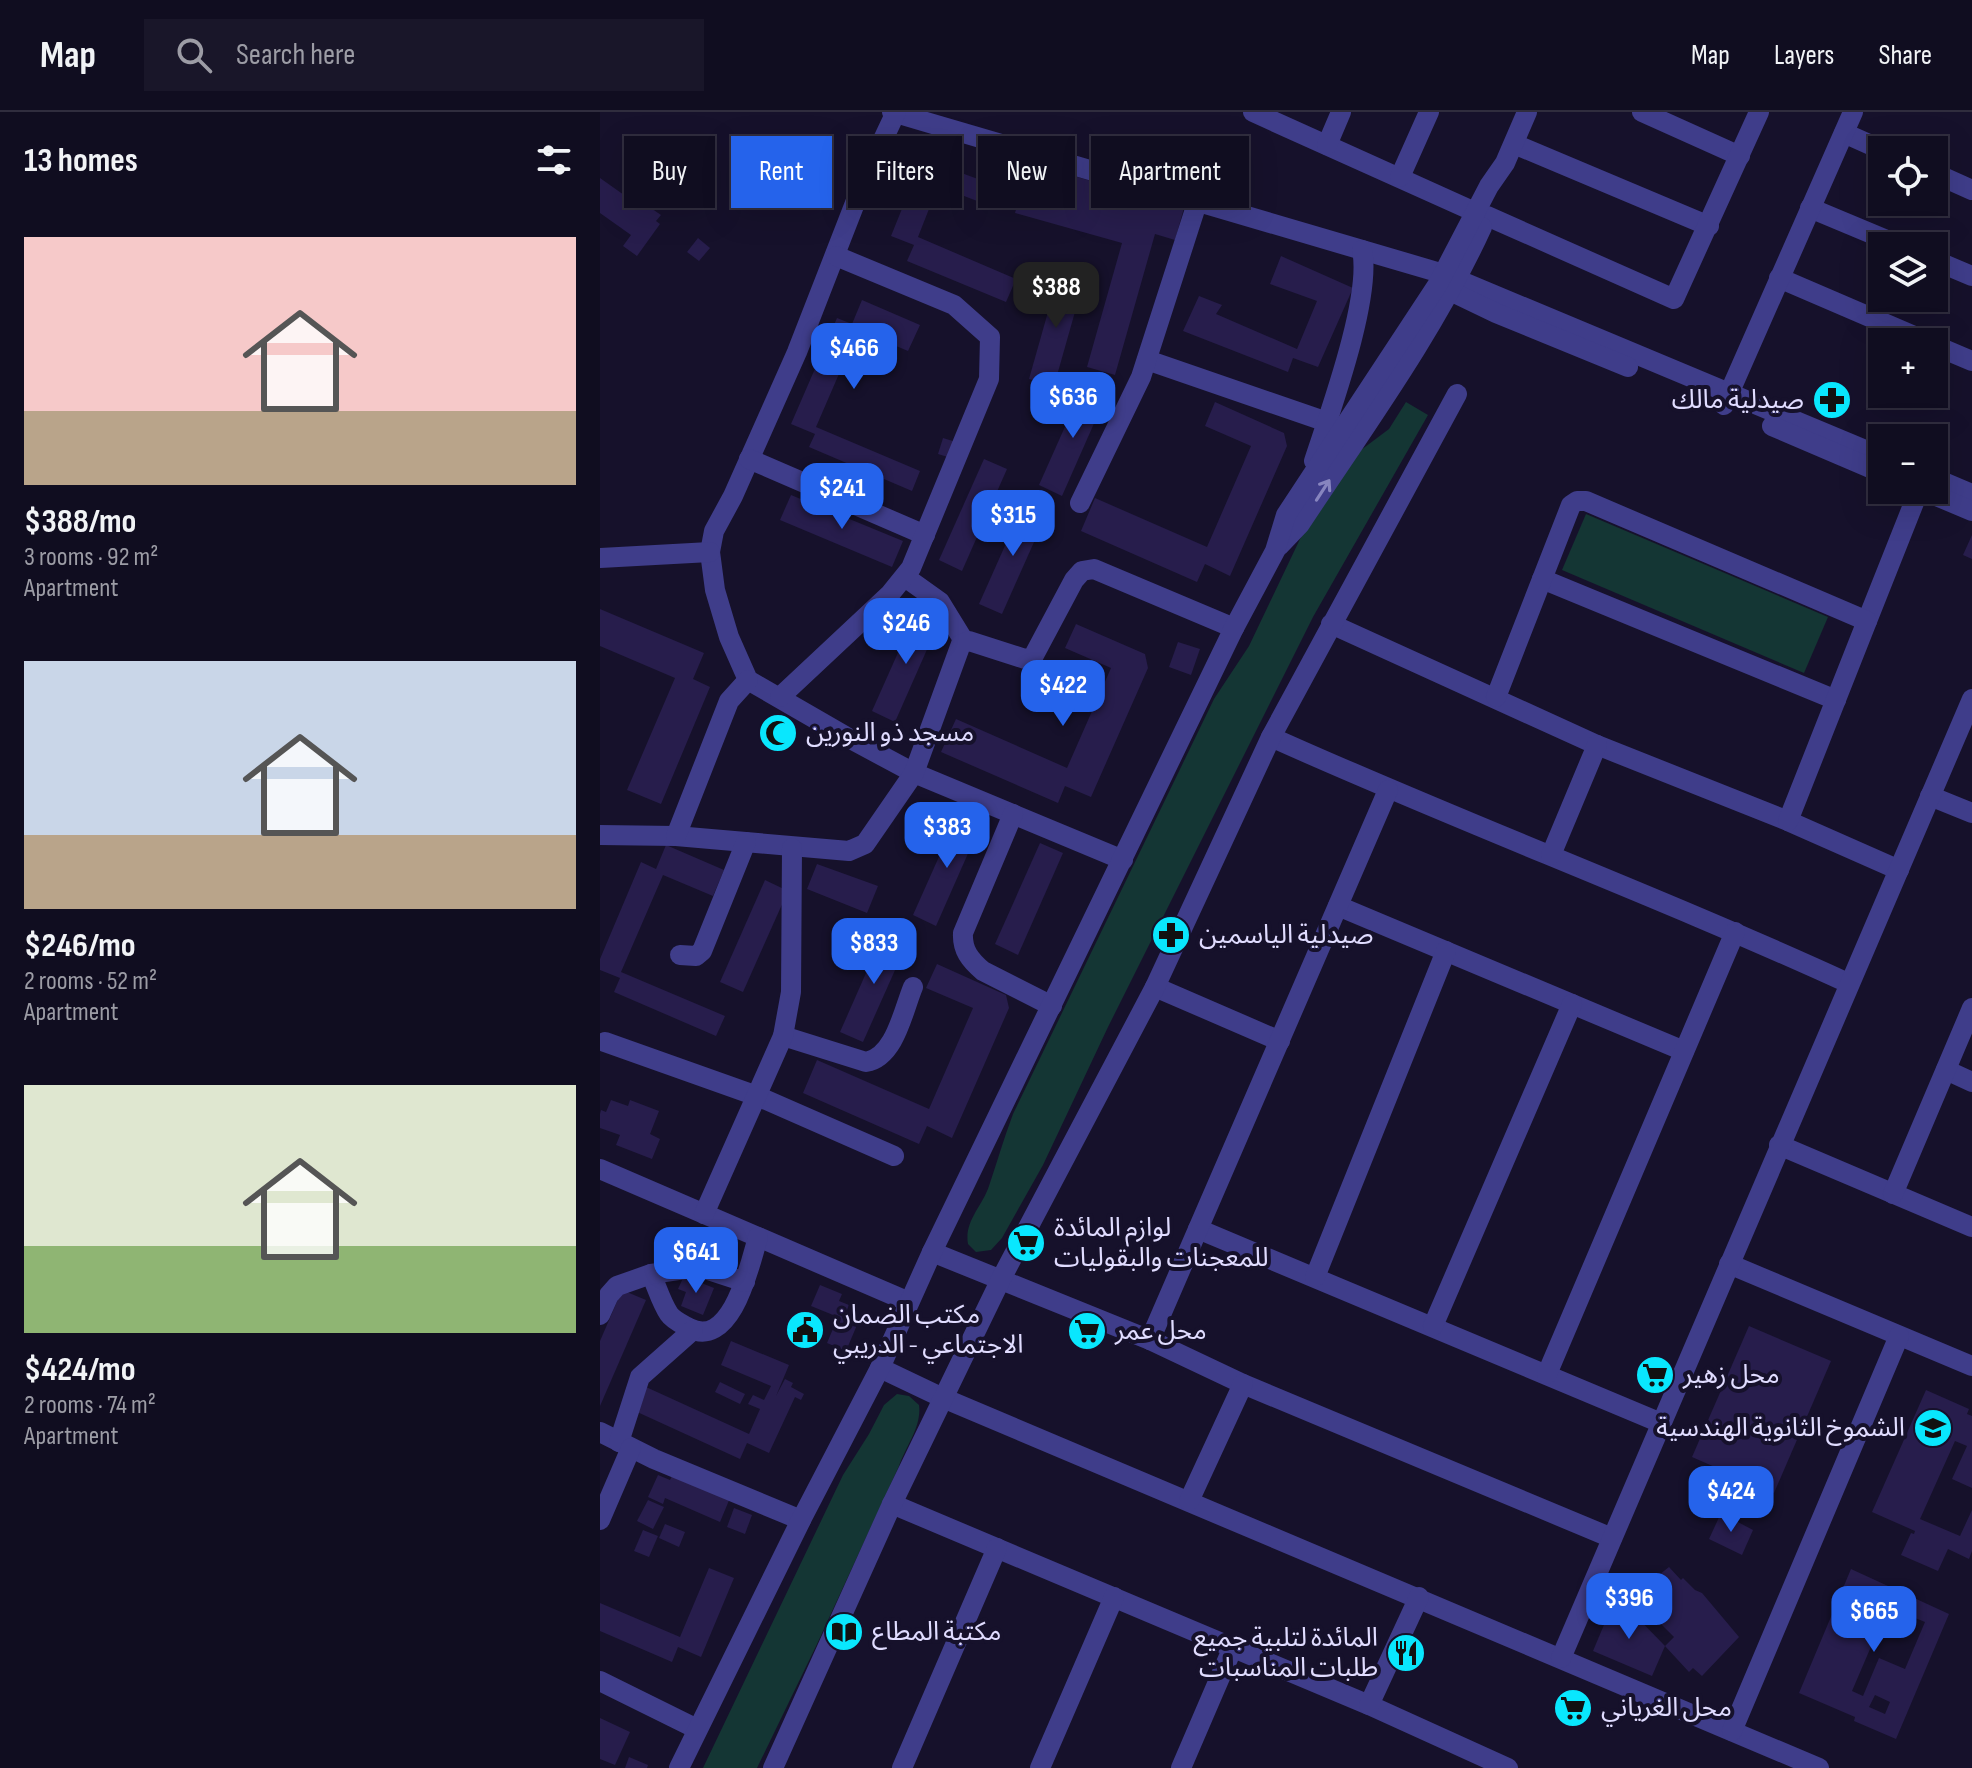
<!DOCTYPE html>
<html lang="en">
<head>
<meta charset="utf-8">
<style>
	body { margin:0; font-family:"Sofia Sans Condensed","Noto Sans Arabic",sans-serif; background:#191629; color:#f1f3f6; height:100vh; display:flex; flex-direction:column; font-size:30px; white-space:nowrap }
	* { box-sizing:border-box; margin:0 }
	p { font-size:26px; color:#9c9ca5 }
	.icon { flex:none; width:44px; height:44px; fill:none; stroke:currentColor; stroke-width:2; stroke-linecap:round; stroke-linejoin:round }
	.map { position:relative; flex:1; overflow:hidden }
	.details { display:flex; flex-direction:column; background:#100d20; width:600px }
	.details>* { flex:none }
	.top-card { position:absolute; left:24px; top:24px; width:760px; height:72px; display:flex; gap:16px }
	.tools { position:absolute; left:1268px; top:24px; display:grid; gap:16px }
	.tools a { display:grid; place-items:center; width:80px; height:80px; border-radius:0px; background:#100d20; box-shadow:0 8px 32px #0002,0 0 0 2px #302d3e; font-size:40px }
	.price { position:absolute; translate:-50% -68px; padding:0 18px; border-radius:16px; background:#2563eb; color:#fff; font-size:26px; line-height:52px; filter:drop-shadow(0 2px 4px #0008) }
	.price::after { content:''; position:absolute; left:50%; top:48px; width:24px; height:18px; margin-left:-12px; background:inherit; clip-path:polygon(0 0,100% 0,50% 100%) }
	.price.current { background:#222; color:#fff }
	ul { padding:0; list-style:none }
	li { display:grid; align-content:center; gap:16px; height:424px; padding:0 24px }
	li span { display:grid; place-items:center; height:248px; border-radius:0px; color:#555 }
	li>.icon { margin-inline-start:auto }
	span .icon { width:144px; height:144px; fill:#fffc; stroke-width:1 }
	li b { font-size:34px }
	h2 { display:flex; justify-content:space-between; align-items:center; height:96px; padding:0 24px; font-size:34px }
	.pill { padding:0 28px; border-radius:0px; background:#100d20; box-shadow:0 8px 32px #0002,0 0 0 2px #302d3e; font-size:28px; line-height:72px }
	.pill.current { background:#2563eb; color:#fff }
	header { display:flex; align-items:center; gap:48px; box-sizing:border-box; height:112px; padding:0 40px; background:#100d20; border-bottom:2px solid #302d3e }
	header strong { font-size:38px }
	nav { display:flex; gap:44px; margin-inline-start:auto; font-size:28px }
	.search { width:560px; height:72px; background:#191629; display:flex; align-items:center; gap:20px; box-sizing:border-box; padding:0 28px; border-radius:0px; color:#9c9ca5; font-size:30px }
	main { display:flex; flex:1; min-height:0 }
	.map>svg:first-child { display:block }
	.green { fill:#143634 }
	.building { fill:#271d4c; fill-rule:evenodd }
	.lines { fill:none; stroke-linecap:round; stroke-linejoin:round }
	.minor { stroke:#3f3d8a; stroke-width:20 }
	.oneway { stroke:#8785bf }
	.labels { text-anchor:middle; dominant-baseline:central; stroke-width:8; stroke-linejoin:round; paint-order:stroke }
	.poi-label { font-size:26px; fill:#e0dcff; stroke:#16112b; text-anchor:start }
</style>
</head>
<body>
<header>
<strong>Map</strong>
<div class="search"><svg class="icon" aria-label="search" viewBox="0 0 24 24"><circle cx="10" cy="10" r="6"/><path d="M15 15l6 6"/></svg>Search here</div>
<nav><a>Map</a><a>Layers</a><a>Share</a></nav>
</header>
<main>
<section class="details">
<h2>13 homes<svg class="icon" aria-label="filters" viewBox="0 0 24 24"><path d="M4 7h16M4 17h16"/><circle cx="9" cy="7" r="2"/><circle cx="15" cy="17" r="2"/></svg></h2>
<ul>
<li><span style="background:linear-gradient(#f6c9c9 70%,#b9a48a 0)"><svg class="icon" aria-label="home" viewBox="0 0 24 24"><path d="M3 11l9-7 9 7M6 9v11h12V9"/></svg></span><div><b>$388/mo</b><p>3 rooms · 92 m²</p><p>Apartment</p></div></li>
<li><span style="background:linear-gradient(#c9d6e8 70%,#b9a48a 0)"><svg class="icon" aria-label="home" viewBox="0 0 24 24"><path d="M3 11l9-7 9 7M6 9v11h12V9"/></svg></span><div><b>$246/mo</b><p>2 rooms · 52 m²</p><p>Apartment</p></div></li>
<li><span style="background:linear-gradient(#dfe7d0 65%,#8fb573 0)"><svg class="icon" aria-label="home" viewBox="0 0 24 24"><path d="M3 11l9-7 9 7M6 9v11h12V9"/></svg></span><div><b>$424/mo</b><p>2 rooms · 74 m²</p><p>Apartment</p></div></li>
</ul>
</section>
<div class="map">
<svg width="1372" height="1656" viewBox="0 0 1372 1656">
	<rect width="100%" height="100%" fill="#16112b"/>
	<g class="green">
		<path d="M806,290l22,13 -115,202 -205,410 -65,138 -41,73 -11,12 -15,2 -8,-8c-4,-23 14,-37 21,-58 8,-24 15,-48 24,-72l201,-415 35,-53 51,-107 61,-89 28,-21z"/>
		<polygon points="986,402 1228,505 1204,561 962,458"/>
		<path d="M297,1282l12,2 10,9c3,21 -13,41 -20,61l-82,178 -60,124h-54l140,-293 26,-41 15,-29z"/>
	</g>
	<g class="building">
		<polygon points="429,51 584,96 575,128 555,122 515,263 487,255 522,131 415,101"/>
		<polygon points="337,52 405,77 398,97 338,74 318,125 416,167 406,190 307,149 314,133 291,124 314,67 329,73"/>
		<polygon points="0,66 24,83 22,86 36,97 42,90 61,103 56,109 60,112 37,144 23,134 31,123 0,101"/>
		<polygon points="98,126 110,136 99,149 87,140"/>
		<polygon points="681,144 753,176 718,255 693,246 688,260 583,219 599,184 622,193 616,202 697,237 717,189 670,172"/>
		<polygon points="459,161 484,168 454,274 429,267"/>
		<polygon points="262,188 320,213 308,239 258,218 216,315 320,359 312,379 209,335 215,322 191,312 237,206 252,212"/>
		<polygon points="484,272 507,282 462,384 439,373"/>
		<polygon points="615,290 684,321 687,334 630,464 605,452 597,470 481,419 495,386 607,435 651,334 605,314"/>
		<polygon points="343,326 356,330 351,346 338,342"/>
		<polygon points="384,347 407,357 362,459 339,448"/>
		<polygon points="191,383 303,429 292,455 180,408"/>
		<polygon points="424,391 447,401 402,502 379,492"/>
		<polygon points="1372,423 1372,447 1363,443"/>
		<polygon points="0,497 104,541 93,567 110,575 61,692 27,678 75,566 0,534"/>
		<polygon points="317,498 340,508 295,610 272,599"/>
		<polygon points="476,512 545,542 548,556 491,685 465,674 458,691 341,640 356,607 467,656 511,556 465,536"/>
		<polygon points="578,530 600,537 591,563 569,555"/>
		<polygon points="358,702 381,712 336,814 313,803"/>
		<polygon points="440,731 463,741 418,843 395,832"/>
		<polygon points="66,733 124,758 113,784 63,763 21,860 125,904 116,924 14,880 20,866 0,858 0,847 41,750 56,757"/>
		<polygon points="217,752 278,774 267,801 207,777"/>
		<polygon points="165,768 188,779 143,880 120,870"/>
		<polygon points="285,818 308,829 263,930 240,920"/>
		<polygon points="337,852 406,883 409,896 352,1026 327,1014 319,1032 203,981 217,948 329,997 373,896 326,876"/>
		<polygon points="11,988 28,994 30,988 59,999 50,1022 60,1027 52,1047 16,1033 20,1023 0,1016 0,1002 1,998 6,1000"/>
		<polygon points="84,1164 114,1176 103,1203 81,1194 86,1180 78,1177"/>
		<polygon points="220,1173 242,1182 239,1189 249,1193 243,1207 257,1213 246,1239 227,1231 238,1205 211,1194"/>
		<polygon points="22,1178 46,1188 0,1294 0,1229"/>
		<polygon points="1149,1214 1231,1249 1174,1381 1092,1345"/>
		<polygon points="131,1229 189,1253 176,1284 185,1267 193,1271 191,1275 204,1282 201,1288 195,1285 169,1341 147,1331 140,1347 35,1299 46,1275 149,1322 160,1297 148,1292 153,1283 164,1288 171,1274 121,1253"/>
		<polygon points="120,1270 145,1282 140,1292 115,1280"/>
		<polygon points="1326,1278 1369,1297 1367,1302 1372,1304 1372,1376 1352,1367 1367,1334 1355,1329 1320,1407 1360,1424 1372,1398 1372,1439 1369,1447 1348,1437 1338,1459 1301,1443 1311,1421 1314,1422 1315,1419 1272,1400"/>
		<polygon points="73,1362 130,1386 120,1410 65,1386 63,1392 48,1385 58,1363 70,1368"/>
		<polygon points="48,1388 64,1395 53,1417 37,1409"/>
		<polygon points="134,1396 152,1403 145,1422 127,1415"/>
		<polygon points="1121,1401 1153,1418 1142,1443 1109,1427"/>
		<polygon points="65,1412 85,1420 79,1435 59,1426"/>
		<polygon points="43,1418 58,1424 49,1445 34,1439"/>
		<polygon points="1069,1455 1081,1468 1083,1466 1095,1478 1102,1481 1139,1525 1102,1564 1093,1556 1089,1560 1065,1534 1074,1525 1036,1487 1047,1477 1045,1474"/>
		<polygon points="109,1456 134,1466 101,1545 78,1535 72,1550 0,1519 0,1491 80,1525"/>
		<path d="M1251,1457l98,45 -53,125 -42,-18 1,-4 -56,-24zM1288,1495l37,15 -20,47 -26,-11 -16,38 -11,-5zM1275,1583l15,7 -5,12 -16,-7z"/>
		<polygon points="1014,1489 1025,1493 1065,1534 1052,1564 993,1539"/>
		<polygon points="0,1606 30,1620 15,1653 0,1647"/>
		<polygon points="29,1645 48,1653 47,1656 25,1656"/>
	</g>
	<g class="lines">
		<g class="minor">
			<polyline points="292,0 844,162 1282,345"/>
			<polyline points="296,0 264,68 197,240 133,384 114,419 110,440 115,478 129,525 148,568 245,624 314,661 523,748"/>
			<polyline points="653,0 875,100"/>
			<polyline points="1042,0 1140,44"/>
			<polyline points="1244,21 1282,38"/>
			<polyline points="914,32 1109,114"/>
			<polyline points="727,33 741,0"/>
			<polyline points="1334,61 1372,78"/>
			<polyline points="800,65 829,0"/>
			<polyline points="1210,96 1301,134"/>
			<polyline points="887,104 1074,187 1159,0"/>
			<polyline points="1334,148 1372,164"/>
			<polyline points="1179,166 1328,230"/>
			<polyline points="844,176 896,201 1028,255"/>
			<polyline points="1334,233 1372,249"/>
			<polyline points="547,248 727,310"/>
			<polyline points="1124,293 1253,0"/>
			<polyline points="1172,314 1282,361"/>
			<polyline points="149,347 325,423"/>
			<path d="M714,349c16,-49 58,-164 48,-211"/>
			<polyline points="1334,366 1372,382"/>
			<polyline points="1322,378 1372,399"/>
			<polyline points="480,391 541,265 598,88"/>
			<path d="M679,434l21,-22c64,-97 134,-192 182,-297"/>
			<polyline points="0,446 110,440"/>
			<polyline points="305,465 340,490 364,529"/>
			<polyline points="942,467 1236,588"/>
			<polyline points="1267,509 1319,378"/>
			<polyline points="731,512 997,633 1188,709 1299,758"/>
			<polyline points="180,585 290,482 311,456 389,267 390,225 354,193 236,144"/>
			<polyline points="896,585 971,393 977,389 986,389 1267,509 1188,709"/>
			<path d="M671,625c191,86 387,159 577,246"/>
			<polyline points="1330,684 1372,701"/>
			<path d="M413,702l-50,119c-1,17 7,27 20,38l69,35"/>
			<polyline points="0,723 76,724 249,739 265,732 314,661 361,532 369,529 425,547 433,545 474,468 482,459 494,457 634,516"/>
			<polyline points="76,724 129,589 148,568"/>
			<polyline points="951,743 997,633"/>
			<polyline points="738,794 1084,939"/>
			<polyline points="80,843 96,844 102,839 146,730"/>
			<polyline points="555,875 680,929"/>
			<path d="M183,924l83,26c29,-5 37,-51 47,-75"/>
			<polyline points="5,930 157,984 294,1044"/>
			<polyline points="1346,958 1372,970"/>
			<polyline points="1179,1033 1372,1115"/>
			<polyline points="0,1057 309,1190"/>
			<polyline points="1293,1082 1372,896"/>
			<polyline points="104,1102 183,924 191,880 192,736"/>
			<polyline points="598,1117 1061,1311"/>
			<polyline points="332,1140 550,1228 643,1272 1012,1426"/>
			<polyline points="1129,1152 1372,1254"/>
			<path d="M51,1162c6,13 10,28 18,40 4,6 13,10 20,14 43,22 61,-64 69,-91"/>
			<polyline points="715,1165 846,839"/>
			<polyline points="0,1203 9,1183 17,1174 51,1162 99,1155 145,1170"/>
			<polyline points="833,1214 972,892"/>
			<polyline points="550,1228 788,678"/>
			<polyline points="280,1256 343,1286 1219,1656"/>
			<polyline points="947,1262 1135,820"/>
			<polyline points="0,1320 54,1347 201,1408"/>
			<polyline points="19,1330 40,1265 93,1218"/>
			<polyline points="589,1389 643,1272"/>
			<polyline points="292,1392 769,1593 908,1656"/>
			<polyline points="0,1408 31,1336"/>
			<polyline points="961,1546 1372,587"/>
			<polyline points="0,1569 97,1617"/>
			<polyline points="769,1593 819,1485"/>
			<polyline points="1132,1619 1299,1224"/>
			<polyline points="79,1656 201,1408 280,1256 332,1140 634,516 675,439 686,403 838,172 889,74 905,51 927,0"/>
			<polyline points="173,1656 292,1392 401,1167 555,875 671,625 857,282"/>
			<polyline points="302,1656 397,1436"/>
			<polyline points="440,1656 514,1485"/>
			<polyline points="581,1656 633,1535"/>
		</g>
	</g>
	<defs><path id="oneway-shaft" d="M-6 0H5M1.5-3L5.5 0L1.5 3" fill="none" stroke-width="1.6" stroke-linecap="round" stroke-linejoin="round" transform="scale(2)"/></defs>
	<use class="oneway" href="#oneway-shaft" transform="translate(723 378) rotate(-57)"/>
	<defs>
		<g id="pharmacy-disc" transform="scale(2)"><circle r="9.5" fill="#09e7fe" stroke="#16112b"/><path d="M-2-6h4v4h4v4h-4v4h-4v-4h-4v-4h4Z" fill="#111"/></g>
		<g id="mosque-disc" transform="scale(2)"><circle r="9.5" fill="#09e7fe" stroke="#16112b"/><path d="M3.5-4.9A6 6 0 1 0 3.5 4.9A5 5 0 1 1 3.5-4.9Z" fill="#111"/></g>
		<g id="supermarket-disc" transform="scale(2)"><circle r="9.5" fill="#09e7fe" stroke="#16112b"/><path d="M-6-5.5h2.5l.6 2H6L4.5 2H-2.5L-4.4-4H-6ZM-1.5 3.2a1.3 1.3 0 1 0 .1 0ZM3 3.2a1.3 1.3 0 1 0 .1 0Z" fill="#111"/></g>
		<g id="civic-disc" transform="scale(2)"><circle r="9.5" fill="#09e7fe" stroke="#16112b"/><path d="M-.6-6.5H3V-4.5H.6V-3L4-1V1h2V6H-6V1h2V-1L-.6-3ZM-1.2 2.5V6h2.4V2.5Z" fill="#111"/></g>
		<g id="school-disc" transform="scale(2)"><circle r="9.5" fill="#09e7fe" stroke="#16112b"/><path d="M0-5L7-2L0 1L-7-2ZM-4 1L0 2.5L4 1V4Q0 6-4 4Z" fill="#111"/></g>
		<g id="library-disc" transform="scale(2)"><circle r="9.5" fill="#09e7fe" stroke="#16112b"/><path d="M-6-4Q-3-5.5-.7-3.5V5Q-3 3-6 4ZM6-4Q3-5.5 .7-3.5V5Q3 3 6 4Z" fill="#111"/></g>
		<g id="restaurant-disc" transform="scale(2)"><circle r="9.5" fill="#09e7fe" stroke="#16112b"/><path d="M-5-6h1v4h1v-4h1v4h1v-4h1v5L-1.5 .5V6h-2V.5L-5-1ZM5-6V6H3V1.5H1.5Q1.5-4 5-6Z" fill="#111"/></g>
	</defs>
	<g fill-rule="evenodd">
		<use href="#pharmacy-disc" x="1232" y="288"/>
		<use href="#mosque-disc" x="178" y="621"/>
		<use href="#pharmacy-disc" x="571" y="823"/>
		<use href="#supermarket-disc" x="426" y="1131"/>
		<use href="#civic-disc" x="205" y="1218"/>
		<use href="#supermarket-disc" x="487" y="1219"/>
		<use href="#supermarket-disc" x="1055" y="1263"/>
		<use href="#school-disc" x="1333" y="1316"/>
		<use href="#library-disc" x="244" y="1520"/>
		<use href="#restaurant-disc" x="806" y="1541"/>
		<use href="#supermarket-disc" x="973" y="1596"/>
	</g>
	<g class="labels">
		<g class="poi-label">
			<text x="1204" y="288" text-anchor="end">صيدلية مالك</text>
			<text x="206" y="621">مسجد ذو النورين</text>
			<text x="599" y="823">صيدلية الياسمين</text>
			<text x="454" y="1116">لوازم المائدة<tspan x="454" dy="30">للمعجنات والبقوليات</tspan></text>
			<text x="233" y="1203">مكتب الضمان<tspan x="233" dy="30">الاجتماعي - الدريبي</tspan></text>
			<text x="515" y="1219">محل عمر</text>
			<text x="1083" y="1263">محل زهير</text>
			<text x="1305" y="1316" text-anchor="end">الشموخ الثانوية الهندسية</text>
			<text x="272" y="1520">مكتبة المطاع</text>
			<text x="778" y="1526" text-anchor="end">المائدة لتلبية جميع<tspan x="778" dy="30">طلبات المناسبات</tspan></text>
			<text x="1001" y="1596">محل الغرياني</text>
		</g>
	</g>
</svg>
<div class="tools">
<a><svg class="icon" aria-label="locate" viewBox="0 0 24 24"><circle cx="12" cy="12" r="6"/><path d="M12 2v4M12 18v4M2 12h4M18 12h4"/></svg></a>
<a><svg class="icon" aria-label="layers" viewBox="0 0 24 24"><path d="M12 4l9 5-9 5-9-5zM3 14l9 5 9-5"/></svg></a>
<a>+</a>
<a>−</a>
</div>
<b class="price current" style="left:456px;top:218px">$388</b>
<b class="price" style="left:254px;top:279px">$466</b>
<b class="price" style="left:473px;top:328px">$636</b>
<b class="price" style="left:242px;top:419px">$241</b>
<b class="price" style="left:413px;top:446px">$315</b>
<b class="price" style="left:306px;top:554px">$246</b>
<b class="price" style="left:463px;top:616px">$422</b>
<b class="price" style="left:347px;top:758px">$383</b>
<b class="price" style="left:274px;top:874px">$833</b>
<b class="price" style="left:96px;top:1183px">$641</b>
<b class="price" style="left:1131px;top:1422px">$424</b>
<b class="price" style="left:1029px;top:1529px">$396</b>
<b class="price" style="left:1274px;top:1542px">$665</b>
<div class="top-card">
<a class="pill">Buy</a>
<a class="pill current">Rent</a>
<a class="pill">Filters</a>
<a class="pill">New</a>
<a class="pill">Apartment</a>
</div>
</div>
</main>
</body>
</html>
